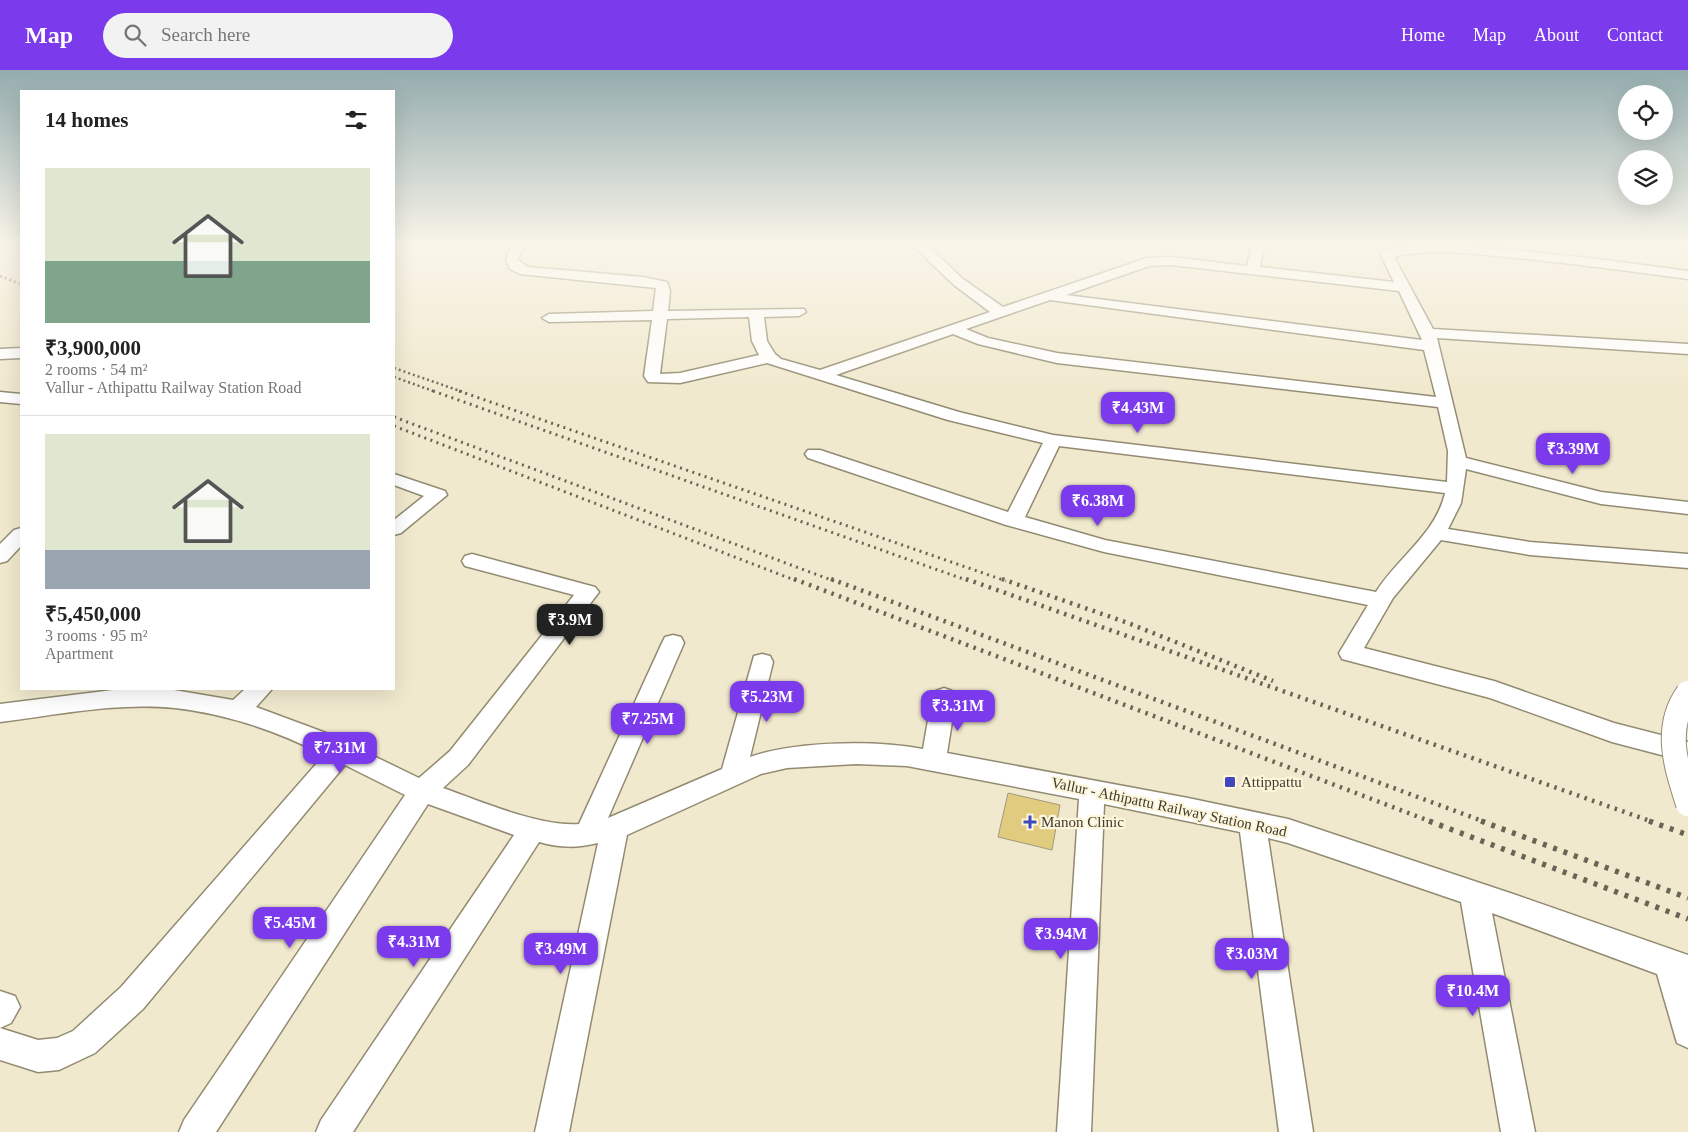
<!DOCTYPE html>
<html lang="en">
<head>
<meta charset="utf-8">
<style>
	body { margin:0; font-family:Georgia,serif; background:#f2f2f2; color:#222; height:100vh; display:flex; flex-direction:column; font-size:19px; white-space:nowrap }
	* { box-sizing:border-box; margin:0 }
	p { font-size:16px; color:#767676 }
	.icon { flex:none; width:28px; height:28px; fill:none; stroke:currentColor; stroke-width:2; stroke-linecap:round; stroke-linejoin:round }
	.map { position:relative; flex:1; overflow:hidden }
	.sheet { position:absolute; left:20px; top:20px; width:375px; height:600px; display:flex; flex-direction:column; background:#fff; border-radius:0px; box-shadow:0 5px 20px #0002 }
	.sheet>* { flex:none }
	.tools { position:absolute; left:1618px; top:15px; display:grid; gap:10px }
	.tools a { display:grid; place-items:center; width:55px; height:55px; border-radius:50%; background:#fff; box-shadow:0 5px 20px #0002; font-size:25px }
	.price { position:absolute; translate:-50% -42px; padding:0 11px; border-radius:10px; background:#7c3aed; color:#fff; font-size:16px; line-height:32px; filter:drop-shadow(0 1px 2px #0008) }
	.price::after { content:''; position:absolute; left:50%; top:30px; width:15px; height:11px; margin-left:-8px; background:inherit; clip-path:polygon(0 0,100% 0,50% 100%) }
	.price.current { background:#222; color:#fff }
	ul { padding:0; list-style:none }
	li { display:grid; align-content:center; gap:10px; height:265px; padding:0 25px }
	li+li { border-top:1px solid #e0e0e0 }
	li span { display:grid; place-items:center; height:155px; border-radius:0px; color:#555 }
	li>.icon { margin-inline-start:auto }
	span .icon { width:90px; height:90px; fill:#fffc; stroke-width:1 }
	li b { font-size:21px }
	h2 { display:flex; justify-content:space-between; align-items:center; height:60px; padding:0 25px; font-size:21px }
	header { display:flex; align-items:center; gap:30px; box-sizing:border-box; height:70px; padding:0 25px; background:#7c3aed; color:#fff }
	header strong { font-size:24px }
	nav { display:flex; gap:28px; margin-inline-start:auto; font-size:18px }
	.search { width:350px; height:45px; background:#f2f2f2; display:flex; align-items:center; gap:12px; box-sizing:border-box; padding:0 18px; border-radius:28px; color:#767676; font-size:19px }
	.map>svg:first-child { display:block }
	.building { fill:#e1cb7f; stroke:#a0997f }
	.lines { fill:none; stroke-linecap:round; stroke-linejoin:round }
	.minor-casing { stroke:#928b71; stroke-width:3 }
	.minor { fill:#fff; fill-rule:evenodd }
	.rail-far3 { stroke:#696556; stroke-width:2.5; stroke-dasharray:2 3; stroke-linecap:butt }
	.rail-far2 { stroke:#696556; stroke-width:3; stroke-dasharray:2 4.5; stroke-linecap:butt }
	.rail-far1 { stroke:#696556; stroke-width:4.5; stroke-dasharray:2.5 5.5; stroke-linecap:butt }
	.rail { stroke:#696556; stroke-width:5.5; stroke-dasharray:4 7; stroke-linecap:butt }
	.minor-bridge-casing { stroke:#928b71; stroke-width:26; stroke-linecap:butt }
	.minor-bridge { stroke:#fff; stroke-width:24 }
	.poi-dot { fill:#4148bd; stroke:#fef6db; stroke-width:2 }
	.labels { text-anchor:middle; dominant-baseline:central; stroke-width:4.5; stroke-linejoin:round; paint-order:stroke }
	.near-poi-label { font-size:15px; fill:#3e3b30; stroke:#fef6db; text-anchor:start }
	.near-street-label { font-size:15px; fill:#3e3b30; stroke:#fef6db }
</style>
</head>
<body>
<header>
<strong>Map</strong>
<div class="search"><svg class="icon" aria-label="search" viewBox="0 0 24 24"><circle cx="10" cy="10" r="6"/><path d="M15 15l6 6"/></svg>Search here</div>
<nav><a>Home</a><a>Map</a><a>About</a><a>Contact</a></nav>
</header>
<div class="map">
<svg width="1688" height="1062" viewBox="0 0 1688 1062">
	<rect width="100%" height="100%" fill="#f1e9ce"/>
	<polygon class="building" points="1008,723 1060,735 1052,780 998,767"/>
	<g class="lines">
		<g class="minor-casing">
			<g id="minor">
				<path d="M512,174h12l-6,16 10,7 115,10 24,5 3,9 -2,20 136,-2 2,3 -7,4 -35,1 3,24 8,13 6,5 39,11 170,-58 -36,-27 -43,-41h15l37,35 40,28 144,-49 24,-1 76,9 5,-22h12l-4,23 134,15 -13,-27 1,-3c42,-12 86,-6 129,-2 59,5 118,13 177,21v8c-63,-9 -127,-17 -191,-23 -32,-3 -71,-8 -103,1l39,72 255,15v10l-251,-16 29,120 135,34 87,10v12l-87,-10 -135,-35 -5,34 -13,26 82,13 158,12v14l-158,-13 -89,-15 -48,58 -29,50 130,33 120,42 74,19v20l-76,-20 -122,-44 -148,-39 -3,-6 29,-48 -264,-53 -98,-27 -198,-67 -3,-4 3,-4h12l188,62 35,-69 -95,-23 -181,-57 -87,20 -32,-1 -4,-6 8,-56 -103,2 -7,-4 7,-4 104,-3 3,-23 -136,-14 -10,-5 -4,-9zM1171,195l228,26 23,49 -356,-45 83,-29zM1050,230l374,50 12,47 -379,-44 -69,-15 -22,-9zM749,247l3,24 7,14 -79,18 -20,1 7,-55zM953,264l25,10 79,19 381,44 10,44 -1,31 -394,-47 -94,-23 -123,-37zM1059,376l386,47c-9,41 -48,65 -69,99l-271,-52 -80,-23z"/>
				<polygon points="1681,174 1688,174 1688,179"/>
				<polygon points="21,278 21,288 0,289 0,279"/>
				<polygon points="0,322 21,324 21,334 0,332"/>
				<polygon points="394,404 445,421 447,425 401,463 394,465 394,450 424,426 394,415"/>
				<polygon points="21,458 21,476 7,491 0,493 0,474 14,460"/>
				<path d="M472,484l123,33 4,5 -131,173 -25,23c37,13 97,39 136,36l83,-181 3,-6 8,-2 8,2 3,6 -76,175 114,-49 32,-113 8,-2 8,2 3,6 -23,95c46,-16 125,-17 173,-8l9,-52 4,-6 8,-3 8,3 4,6 -9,56 241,45 100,21 228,76 172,60v93l-11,-5 -20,-69 -165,-61 43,219h-34l-40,-230 -173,-59 -20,-5 45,294h-34l-39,-300 -136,-28 -13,328h-34l22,-333 -172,-33 -51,-2 -69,4 -26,6 -134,61 -58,297h-34l63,-289c-21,5 -38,5 -59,-1l-186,290h-37l5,-12 193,-285 -86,-31 -212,328h-37l5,-12 221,-325 -60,-30 -202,244 -48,44 -36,17 -21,2 -38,-12v-32l38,12 19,-2 16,-7 48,-44 203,-232c-47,-24 -97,-41 -149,-47 -58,-6 -118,7 -175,14v-18l113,-14h61l59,10 12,-11h27l-16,18 70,26 93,45 31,-27 124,-156 -109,-29 -3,-5 3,-5z"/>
				<polygon points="0,921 15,926 20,937 11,953 0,958"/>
			</g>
		</g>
		<use href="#minor" class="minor"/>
		<g class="rail-far3">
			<polyline points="17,174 21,176"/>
			<polyline points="0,206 21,214"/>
			<polyline points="394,298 463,322"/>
			<polyline points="394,307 436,322"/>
		</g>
		<g class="rail-far2">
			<polyline points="433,321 969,511"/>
			<polyline points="459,321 1006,511"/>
			<polyline points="394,347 834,511"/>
			<polyline points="394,356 797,511"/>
		</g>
		<g class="rail-far1">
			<polyline points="794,509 1432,752"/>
			<polyline points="831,509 1485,752"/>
			<polyline points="966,509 1653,752"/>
			<polyline points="1002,509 1128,553 1273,611"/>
		</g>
		<g class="rail">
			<polyline points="1429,751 1688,849"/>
			<polyline points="1481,751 1688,828"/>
			<polyline points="1649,751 1688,765"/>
		</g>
		<g class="minor-bridge-casing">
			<path id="minor-bridge" d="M1688,623c-25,35 -12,73 0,111"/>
		</g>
		<use href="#minor-bridge" class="minor-bridge"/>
	</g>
	<linearGradient id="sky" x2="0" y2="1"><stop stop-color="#94acae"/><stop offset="0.54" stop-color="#f9f5e9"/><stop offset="1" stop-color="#f9f5e9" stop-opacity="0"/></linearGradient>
	<rect width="1688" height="323" fill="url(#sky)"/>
	<g class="poi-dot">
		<rect x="1224" y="706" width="12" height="12" rx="2.5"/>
		<path d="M1027.5 744.5h5v5h5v5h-5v5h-5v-5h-5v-5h5z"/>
	</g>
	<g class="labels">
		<g class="near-poi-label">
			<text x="1241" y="712">Attippattu</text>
			<text x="1041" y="752">Manon Clinic</text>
		</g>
		<g class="near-street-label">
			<text transform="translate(1169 737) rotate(12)">Vallur - Athipattu Railway Station Road</text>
		</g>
	</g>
</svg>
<div class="tools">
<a><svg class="icon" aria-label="locate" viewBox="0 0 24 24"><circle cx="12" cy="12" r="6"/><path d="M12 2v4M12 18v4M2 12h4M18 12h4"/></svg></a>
<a><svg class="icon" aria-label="layers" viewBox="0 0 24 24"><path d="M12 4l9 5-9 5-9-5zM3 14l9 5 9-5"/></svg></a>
</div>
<b class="price" style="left:1138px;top:364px">₹4.43M</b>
<b class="price" style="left:1573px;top:405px">₹3.39M</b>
<b class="price" style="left:1098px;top:457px">₹6.38M</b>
<b class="price current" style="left:570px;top:576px">₹3.9M</b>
<b class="price" style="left:767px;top:653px">₹5.23M</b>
<b class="price" style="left:958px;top:662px">₹3.31M</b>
<b class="price" style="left:648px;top:675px">₹7.25M</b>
<b class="price" style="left:340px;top:704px">₹7.31M</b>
<b class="price" style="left:290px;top:879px">₹5.45M</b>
<b class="price" style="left:1061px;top:890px">₹3.94M</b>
<b class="price" style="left:414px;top:898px">₹4.31M</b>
<b class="price" style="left:561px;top:905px">₹3.49M</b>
<b class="price" style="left:1252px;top:910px">₹3.03M</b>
<b class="price" style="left:1473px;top:947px">₹10.4M</b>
<section class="sheet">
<h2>14 homes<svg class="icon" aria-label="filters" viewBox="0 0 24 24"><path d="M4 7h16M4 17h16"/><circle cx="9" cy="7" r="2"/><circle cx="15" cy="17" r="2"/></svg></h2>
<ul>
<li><span style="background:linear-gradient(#dfe7d0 60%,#7fa58c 0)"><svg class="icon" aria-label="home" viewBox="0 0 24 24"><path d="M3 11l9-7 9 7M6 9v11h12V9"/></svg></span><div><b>₹3,900,000</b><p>2 rooms · 54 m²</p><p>Vallur - Athipattu Railway Station Road</p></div></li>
<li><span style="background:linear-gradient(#dfe7d0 75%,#9aa5b1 0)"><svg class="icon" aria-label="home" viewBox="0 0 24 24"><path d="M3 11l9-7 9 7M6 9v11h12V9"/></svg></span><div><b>₹5,450,000</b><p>3 rooms · 95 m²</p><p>Apartment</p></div></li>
</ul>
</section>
</div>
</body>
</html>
